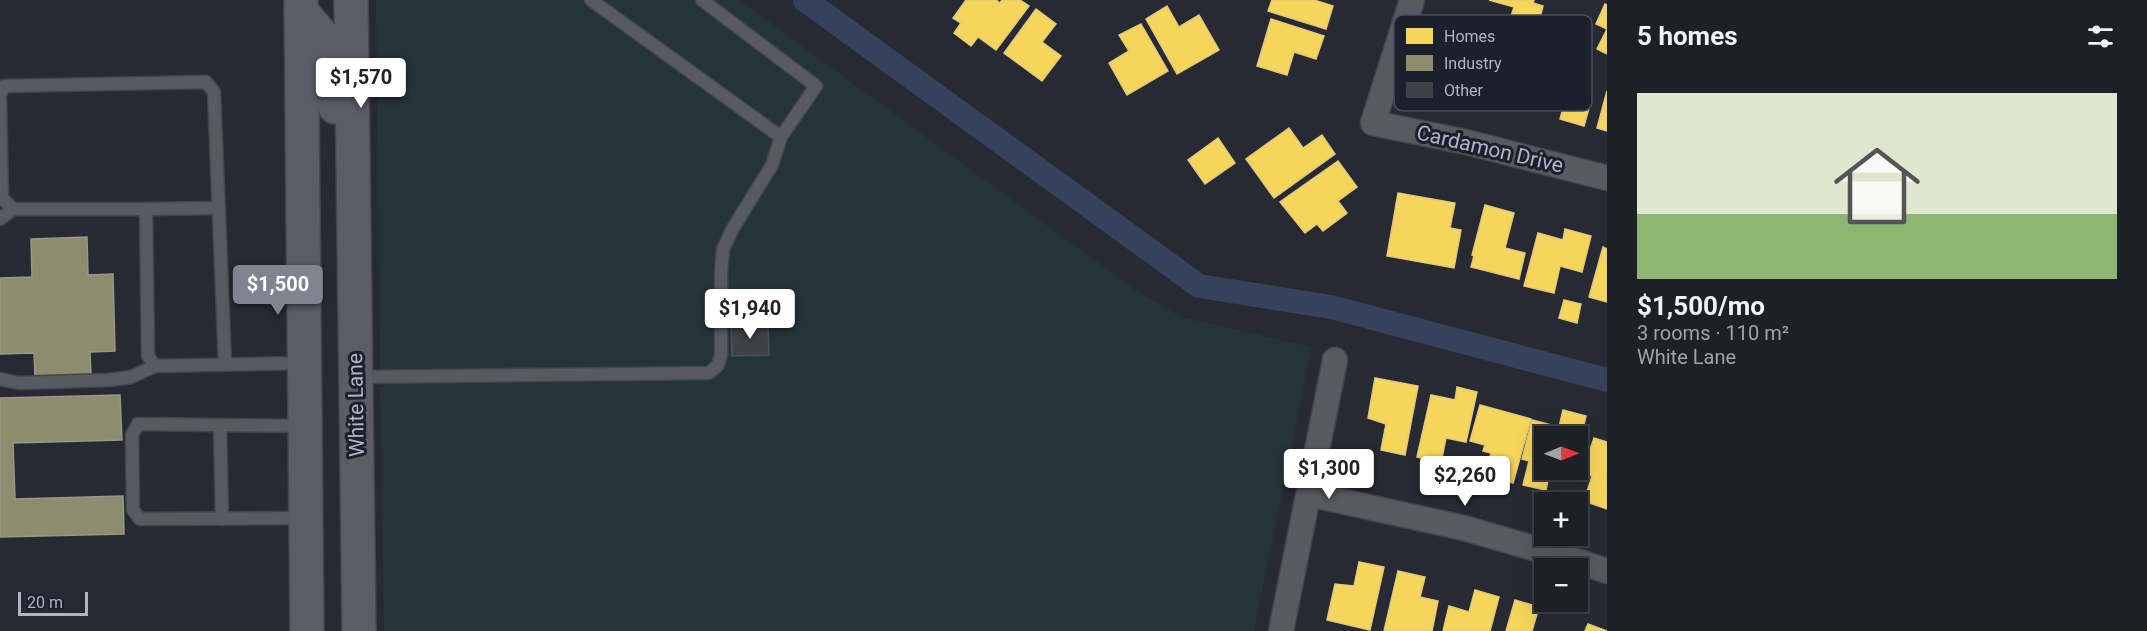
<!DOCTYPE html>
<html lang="en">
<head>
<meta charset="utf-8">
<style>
	body { margin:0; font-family:Roboto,sans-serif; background:#2a2d32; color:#f1f3f6; height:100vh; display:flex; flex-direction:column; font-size:22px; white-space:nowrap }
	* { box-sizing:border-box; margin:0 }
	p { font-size:20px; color:#a0a3a7 }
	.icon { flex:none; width:33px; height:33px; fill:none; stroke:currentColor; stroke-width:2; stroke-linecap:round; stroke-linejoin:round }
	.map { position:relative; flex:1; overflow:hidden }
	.drawer { display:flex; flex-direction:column; background:#1d2026; width:540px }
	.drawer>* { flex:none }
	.needle { width:39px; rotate:89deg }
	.controls { position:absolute; left:1534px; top:426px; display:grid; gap:12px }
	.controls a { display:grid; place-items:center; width:54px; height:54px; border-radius:0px; background:#1d2026; box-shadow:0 6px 24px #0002,0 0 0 2px #3b3e43; font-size:30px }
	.scale { position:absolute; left:18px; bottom:15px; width:70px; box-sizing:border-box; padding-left:6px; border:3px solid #b0b5c4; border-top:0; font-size:16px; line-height:21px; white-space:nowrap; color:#b0b5c4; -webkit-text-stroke:4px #1b202c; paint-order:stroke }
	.price { position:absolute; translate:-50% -51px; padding:0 14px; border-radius:6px; background:#fff; color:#222; font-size:20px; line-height:39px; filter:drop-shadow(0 2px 3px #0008) }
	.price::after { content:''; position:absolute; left:50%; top:36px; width:18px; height:14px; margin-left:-9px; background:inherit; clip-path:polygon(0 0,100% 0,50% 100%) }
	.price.active { background:#808491; color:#fff }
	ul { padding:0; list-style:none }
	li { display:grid; align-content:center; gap:12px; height:318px; padding:0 30px }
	li span { display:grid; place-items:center; height:186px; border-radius:0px; color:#555 }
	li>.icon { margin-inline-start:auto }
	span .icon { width:108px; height:108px; fill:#fffc; stroke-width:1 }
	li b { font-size:26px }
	h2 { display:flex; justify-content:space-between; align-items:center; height:72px; padding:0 30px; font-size:26px }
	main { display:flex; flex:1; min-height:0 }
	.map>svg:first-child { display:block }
	.green { fill:#253438 }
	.homes { fill:#f6d55c; stroke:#e1cb7b; stroke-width:1.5 }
	.industry { fill:#8c8c6e; stroke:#979888; stroke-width:1.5 }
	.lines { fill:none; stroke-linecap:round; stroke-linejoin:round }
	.canal { stroke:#36415c; stroke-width:24 }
	.building { fill:#3e4148; stroke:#4f525a; stroke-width:1.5 }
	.lane-casing { stroke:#43454b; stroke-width:15 }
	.street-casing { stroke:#43454b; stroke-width:27 }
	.secondary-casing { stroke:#43454b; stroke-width:36 }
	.lane { stroke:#575a61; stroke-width:12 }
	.street { stroke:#575a61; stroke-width:24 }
	.secondary { stroke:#5a5d66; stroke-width:33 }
	.labels { text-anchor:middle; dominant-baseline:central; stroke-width:6; stroke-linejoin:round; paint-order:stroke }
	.street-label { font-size:21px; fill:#b0b5c4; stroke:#1b202c }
	.key { fill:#1b202c; stroke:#484d5a; stroke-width:1.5 }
	.key-label { font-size:16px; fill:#b0b5c4 }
</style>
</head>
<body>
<main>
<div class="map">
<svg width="1607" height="631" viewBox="0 0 1607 631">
	<rect width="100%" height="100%" fill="#272a32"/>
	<polygon class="green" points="376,0 739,0 1134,289 1181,317 1312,347 1254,631 384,631 380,387 386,386 386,369 380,369"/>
	<g class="homes">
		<polygon points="966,0 996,0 1000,3 1002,0 1020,0 1029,6 996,50 978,37 971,46 954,33 961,23 953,18"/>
		<polygon points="1272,0 1314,0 1333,6 1326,29 1268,11"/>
		<polygon points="1489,0 1534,0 1533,3 1543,6 1535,37 1507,29 1514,7"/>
		<polygon points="1605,4 1607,5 1607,54 1597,49 1607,29 1596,24"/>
		<polygon points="1167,6 1179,27 1199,15 1219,50 1177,74 1146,19"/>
		<polygon points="1036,9 1056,24 1042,42 1061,56 1042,81 1004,53"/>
		<polygon points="1271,19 1324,36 1316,59 1294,52 1287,75 1257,66"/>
		<polygon points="1141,24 1168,71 1127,95 1109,63 1129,51 1119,35"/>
		<polygon points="1607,91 1607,131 1597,128"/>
		<polygon points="1567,94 1591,101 1584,126 1560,119"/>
		<polygon points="1289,128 1303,148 1322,135 1335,154 1274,198 1246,159"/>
		<polygon points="1218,138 1235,163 1205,184 1188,160"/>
		<polygon points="1338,161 1357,187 1338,201 1347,213 1323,231 1317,224 1305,233 1280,202"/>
		<polygon points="1398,193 1455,203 1450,228 1461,230 1454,268 1387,256"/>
		<polygon points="1485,205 1514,213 1505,248 1525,253 1519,279 1471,267 1474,256 1472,255"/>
		<polygon points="1565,229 1591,236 1582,272 1560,266 1554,293 1524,286 1538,233 1563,240"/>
		<polygon points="1603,247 1607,249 1607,302 1589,297"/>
		<polygon points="1564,300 1581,304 1577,323 1559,318"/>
		<polygon points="1375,378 1418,386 1405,455 1381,450 1386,424 1368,418"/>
		<polygon points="1457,387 1477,392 1466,442 1446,438 1441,463 1417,457 1431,395 1455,400"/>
		<polygon points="1480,405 1531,419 1513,483 1485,475 1491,453 1483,451 1485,445 1470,441"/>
		<polygon points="1563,410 1586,416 1578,449 1578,436 1545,436 1545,470 1550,470 1546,490 1523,485 1529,461 1522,459 1532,420 1559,427"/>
		<polygon points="1594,438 1607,442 1607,509 1584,501 1592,476 1582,473"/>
		<polygon points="1359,562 1384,567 1370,630 1327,620 1335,584 1354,586"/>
		<polygon points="1398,571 1425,577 1420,597 1438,601 1432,631 1384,631"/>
		<polygon points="1475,590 1499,597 1490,631 1443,631 1449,606 1469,612"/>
		<polygon points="1515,600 1539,607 1532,631 1506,631"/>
		<polygon points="1588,624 1607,631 1585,631"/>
	</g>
	<g class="industry">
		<polygon points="87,237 88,275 113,274 115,351 90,352 91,376 35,377 34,353 0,354 0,278 32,277 31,239"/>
		<polygon points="120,395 122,440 13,443 15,499 123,496 124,534 0,537 0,398"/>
	</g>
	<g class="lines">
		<polyline class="canal" points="805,0 1199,286 1331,307 1607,380"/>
	</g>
	<polygon class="building" points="768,323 769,355 732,356 731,324"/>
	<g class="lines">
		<g class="lane-casing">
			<g id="lane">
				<polyline points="591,0 781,137 816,86 702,0"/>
				<polyline points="0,95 4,86 206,82 214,92 225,364"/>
				<polyline points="0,100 2,198 13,209 146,209 148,356 155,366 303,363"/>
				<polyline points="146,209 219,208"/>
				<polyline points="0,219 13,209"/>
				<polyline points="357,377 709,373 718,365 721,355 721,273 723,249 733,228 772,165 781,137"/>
				<polyline points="0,379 19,383 109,380 131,377 155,366"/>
				<polyline points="220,425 222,519"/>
				<polyline points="304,426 138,424 132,435 133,510 140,519 305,518"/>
			</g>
		</g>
		<g class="street-casing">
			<g id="street">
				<polyline points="1412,0 1373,123 1466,142 1607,178"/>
				<polyline points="1309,494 1464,528 1564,557 1607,571"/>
				<polyline points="1281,631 1335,360"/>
			</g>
		</g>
		<g class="secondary-casing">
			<g id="secondary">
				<polyline points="301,0 307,631"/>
				<polyline points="351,0 359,631"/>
				<polyline points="301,11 325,39 335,107"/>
			</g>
		</g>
		<use href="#lane" class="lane"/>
		<use href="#street" class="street"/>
		<use href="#secondary" class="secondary"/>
	</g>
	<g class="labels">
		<g class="street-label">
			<text transform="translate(1490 149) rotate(13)">Cardamon Drive</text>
			<text transform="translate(356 405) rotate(-91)">White Lane</text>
		</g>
	</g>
	<rect x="1394" y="15" width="198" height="96" rx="9" class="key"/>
	<rect x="1406" y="28" width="27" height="16" fill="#f6d55c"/>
	<rect x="1406" y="55" width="27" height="16" fill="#8c8c6e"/>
	<rect x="1406" y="82" width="27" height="16" fill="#3e4148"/>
	<g class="key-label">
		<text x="1444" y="42">Homes</text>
		<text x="1444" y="69">Industry</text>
		<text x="1444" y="96">Other</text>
	</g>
</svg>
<div class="controls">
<a><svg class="needle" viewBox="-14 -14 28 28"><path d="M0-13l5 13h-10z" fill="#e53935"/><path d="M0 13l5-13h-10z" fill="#a0a3a7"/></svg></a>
<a>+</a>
<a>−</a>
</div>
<div class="scale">20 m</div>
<b class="price" style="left:361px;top:109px">$1,570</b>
<b class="price active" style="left:278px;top:316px">$1,500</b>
<b class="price" style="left:750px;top:340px">$1,940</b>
<b class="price" style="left:1329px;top:500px">$1,300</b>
<b class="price" style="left:1465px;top:507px">$2,260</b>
</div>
<section class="drawer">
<h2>5 homes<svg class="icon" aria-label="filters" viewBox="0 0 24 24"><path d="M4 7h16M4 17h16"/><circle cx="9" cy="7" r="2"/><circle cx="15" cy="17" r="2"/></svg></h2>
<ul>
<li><span style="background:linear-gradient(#dfe7d0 65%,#8fb573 0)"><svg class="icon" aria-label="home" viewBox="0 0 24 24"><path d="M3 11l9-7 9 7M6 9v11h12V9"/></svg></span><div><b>$1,500/mo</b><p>3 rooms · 110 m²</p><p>White Lane</p></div></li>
</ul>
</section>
</main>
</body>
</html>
